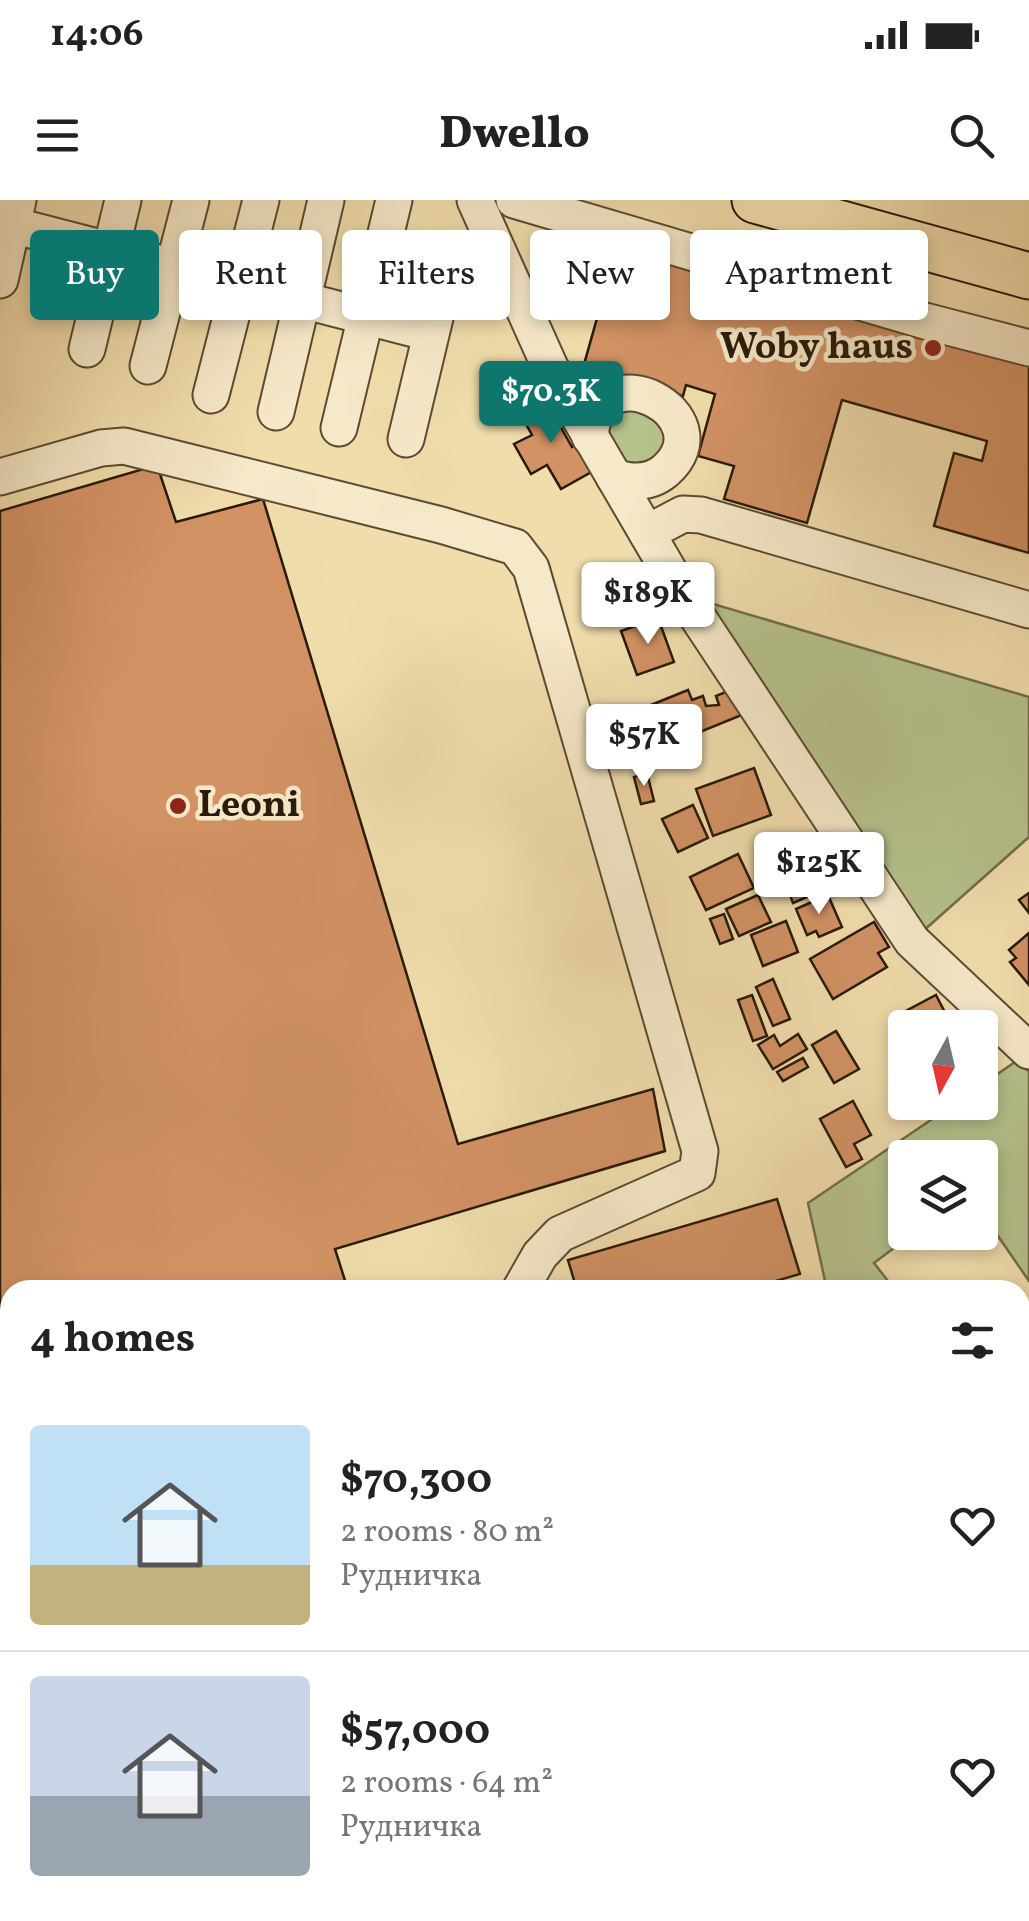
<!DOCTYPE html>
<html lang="en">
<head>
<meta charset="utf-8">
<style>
	body { margin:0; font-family:Vollkorn,serif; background:#f6f6f6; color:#222; height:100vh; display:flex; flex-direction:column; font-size:38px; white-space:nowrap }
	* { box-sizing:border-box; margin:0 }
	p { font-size:32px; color:#767676 }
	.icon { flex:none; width:55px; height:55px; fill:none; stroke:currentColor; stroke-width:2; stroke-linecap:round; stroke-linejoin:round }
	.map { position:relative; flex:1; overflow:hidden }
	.panel { position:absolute; left:0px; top:1080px; width:1030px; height:642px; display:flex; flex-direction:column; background:#fff; border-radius:30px 30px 0 0; box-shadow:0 5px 15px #0003 }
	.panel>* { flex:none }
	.guide { position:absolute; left:30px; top:30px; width:970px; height:90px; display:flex; gap:20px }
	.needle { width:65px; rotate:188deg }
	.fabs { position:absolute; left:888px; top:810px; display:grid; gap:20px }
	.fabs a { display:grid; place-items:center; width:110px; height:110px; border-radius:10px; background:#fff; box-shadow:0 5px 15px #0003; font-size:50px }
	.price { position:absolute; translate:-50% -85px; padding:0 22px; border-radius:10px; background:#fff; color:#222; font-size:32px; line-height:65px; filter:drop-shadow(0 2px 5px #0008) }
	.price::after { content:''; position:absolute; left:50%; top:60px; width:30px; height:22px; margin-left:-15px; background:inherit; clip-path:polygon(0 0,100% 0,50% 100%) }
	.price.current { background:#0f766e; color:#fff }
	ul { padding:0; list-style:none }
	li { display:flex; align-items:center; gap:30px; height:250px; padding:0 30px }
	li+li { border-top:2px solid #e0e0e0 }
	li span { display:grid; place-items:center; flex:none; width:280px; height:200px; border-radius:10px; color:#555 }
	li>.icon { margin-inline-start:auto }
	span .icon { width:120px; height:120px; fill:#fffc; stroke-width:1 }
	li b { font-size:42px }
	h2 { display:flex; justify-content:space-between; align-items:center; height:120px; padding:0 30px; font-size:42px }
	.pill { padding:0 35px; border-radius:10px; background:#fff; box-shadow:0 5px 15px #0003; font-size:35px; line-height:90px }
	.pill.current { background:#0f766e; color:#fff }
	.status { display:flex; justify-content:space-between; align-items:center; height:70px; padding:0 50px; background:#fff; direction:ltr }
	.status svg { height:28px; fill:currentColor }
	header { display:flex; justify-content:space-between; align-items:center; height:130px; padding:0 30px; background:#fff; font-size:45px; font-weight:800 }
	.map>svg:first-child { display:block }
	.green { fill:#b6c28c; stroke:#706e4a; stroke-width:2.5 }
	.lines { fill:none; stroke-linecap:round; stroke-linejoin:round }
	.stream { stroke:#6e7c66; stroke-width:9 }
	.building { fill:#d29264; stroke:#291a09; stroke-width:2.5 }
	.minor-casing { stroke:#5b4b32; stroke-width:39 }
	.major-casing { stroke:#291a09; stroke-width:49 }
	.minor { stroke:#f6e9c9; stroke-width:35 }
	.major { stroke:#f1ddac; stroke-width:45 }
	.poi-dot { fill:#8f2418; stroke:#f6e9c9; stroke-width:4 }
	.labels { text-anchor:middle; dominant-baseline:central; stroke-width:9; stroke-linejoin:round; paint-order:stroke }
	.poi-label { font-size:38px; font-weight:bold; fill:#291a09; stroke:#f6e9c9; text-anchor:end }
</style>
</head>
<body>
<div class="status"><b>14:06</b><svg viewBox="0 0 49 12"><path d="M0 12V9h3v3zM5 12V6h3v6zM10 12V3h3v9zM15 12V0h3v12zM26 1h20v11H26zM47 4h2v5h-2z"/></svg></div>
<header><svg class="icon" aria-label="menu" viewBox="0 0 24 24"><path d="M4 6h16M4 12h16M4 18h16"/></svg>Dwello<svg class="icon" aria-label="search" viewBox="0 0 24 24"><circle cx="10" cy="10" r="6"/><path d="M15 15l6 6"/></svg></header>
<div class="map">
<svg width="1029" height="1721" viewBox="0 0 1029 1721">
	<rect width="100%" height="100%" fill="#f1ddac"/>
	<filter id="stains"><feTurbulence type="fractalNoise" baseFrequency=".002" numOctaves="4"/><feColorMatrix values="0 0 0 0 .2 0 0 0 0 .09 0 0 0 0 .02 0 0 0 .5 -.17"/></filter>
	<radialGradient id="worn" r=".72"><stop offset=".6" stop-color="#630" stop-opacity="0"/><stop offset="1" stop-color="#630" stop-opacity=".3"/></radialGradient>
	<g class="green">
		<polygon points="619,195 679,227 641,282 591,226"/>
		<polygon points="703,401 1029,497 1029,637 922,732"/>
		<polygon points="1018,860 1029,872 1029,1081 980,1010 980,958 905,958 905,1032 914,1033 874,1063 895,1090 827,1090 808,1003 956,903 980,902 980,886"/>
		<polygon points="1020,1204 1029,1223 1029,1721 0,1721 0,1464 10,1461 10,1712 1020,1712"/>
	</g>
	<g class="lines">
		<polyline class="stream" points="729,1721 748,1712"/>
	</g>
	<g class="building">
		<polygon points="620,37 1029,153 1029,353 934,326 954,253 982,261 987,241 842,200 807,323 724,299 734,266 698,256 715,194 686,185 683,196 583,168"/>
		<polygon points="543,196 572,247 580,242 595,270 561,289 547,265 531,274 514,244 532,235 518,210"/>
		<polygon points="157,265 176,322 263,299 458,944 653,889 665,951 335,1049 348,1090 10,1090 10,1280 8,1271 0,1273 0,311"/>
		<polygon points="658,418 674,462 637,475 621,431"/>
		<polygon points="733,489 744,514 683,539 679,530 664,536 651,505 688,490 692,500 703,496 706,506 719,505 716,496"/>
		<polygon points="754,568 771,615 713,636 696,589"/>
		<polygon points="647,573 654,601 641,604 634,577"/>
		<polygon points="693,605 708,638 678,652 662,619"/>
		<polygon points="738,654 754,688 706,710 690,677"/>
		<polygon points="820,668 828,688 793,703 785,682"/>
		<polygon points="1029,693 1029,713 1019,700"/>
		<polygon points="758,695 771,722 739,736 726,709"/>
		<polygon points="828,695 842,727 819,737 816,731 807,735 796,709"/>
		<polygon points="724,714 733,739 720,744 710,719"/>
		<polygon points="786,721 798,752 763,766 751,735"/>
		<polygon points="874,722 889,747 878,753 887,767 833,799 810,759"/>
		<polygon points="1029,733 1029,785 1010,762 1016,758 1009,750"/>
		<polygon points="773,779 790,819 773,826 756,787"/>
		<polygon points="752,795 767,836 753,841 738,800"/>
		<polygon points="936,795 953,828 907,828 900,814"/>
		<polygon points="836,831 859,869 834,883 812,845"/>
		<polygon points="798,834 807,849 773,869 758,845 774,835 780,846"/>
		<polygon points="803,858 808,867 783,881 777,872"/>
		<polygon points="853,901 871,935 854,944 862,959 846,967 820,919"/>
		<polygon points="777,999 800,1074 745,1090 577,1090 568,1060"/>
	</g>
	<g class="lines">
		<g class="minor-casing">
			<g id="minor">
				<polyline points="475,0 550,167 683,395 912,741 1029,851"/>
				<polyline points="514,0 925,121 1029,148"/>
				<polyline points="0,22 430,133"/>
				<polyline points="0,80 18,0"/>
				<polyline points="87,149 123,0"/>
				<polyline points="148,166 191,0"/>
				<polyline points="211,195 261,0"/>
				<polyline points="276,212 326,0"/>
				<polyline points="339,228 394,0"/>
				<path d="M590,237c7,-91 138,-21 75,34 -16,13 -34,12 -51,6"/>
				<polyline points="406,239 451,51"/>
				<polyline points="0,277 101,248 124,246 441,325 515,347 531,368 700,951 697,973 560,1034 540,1055 520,1090"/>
				<polyline points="647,333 683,314 701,315 1029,410"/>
				<polyline points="0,1342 10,1339"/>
			</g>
		</g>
		<g class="major-casing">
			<g id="major">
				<polyline points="755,0 1029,76"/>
				<polyline points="1020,1173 1029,1170"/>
				<polyline points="0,1464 10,1461"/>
			</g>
		</g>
		<use href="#minor" class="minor"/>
		<use href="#major" class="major"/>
	</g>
	<g class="poi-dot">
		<circle cx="933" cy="148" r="10"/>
		<circle cx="178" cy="606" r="10"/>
	</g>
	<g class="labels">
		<g class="poi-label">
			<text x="913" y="148">Woby haus</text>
			<text x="198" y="606" text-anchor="start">Leoni</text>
		</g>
	</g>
	<rect width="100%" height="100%" filter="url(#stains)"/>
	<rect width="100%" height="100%" fill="url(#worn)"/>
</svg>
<div class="fabs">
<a><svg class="needle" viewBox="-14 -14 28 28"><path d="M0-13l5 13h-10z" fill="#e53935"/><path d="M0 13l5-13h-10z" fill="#767676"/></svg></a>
<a><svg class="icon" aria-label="layers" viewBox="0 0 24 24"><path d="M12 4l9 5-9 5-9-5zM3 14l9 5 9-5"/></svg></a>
</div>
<b class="price current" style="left:551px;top:246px">$70.3K</b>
<b class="price" style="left:648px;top:447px">$189K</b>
<b class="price" style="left:644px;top:589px">$57K</b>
<b class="price" style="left:819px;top:717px">$125K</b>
<div class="guide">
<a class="pill current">Buy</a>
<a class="pill">Rent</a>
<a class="pill">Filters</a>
<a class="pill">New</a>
<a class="pill">Apartment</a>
</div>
<section class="panel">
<h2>4 homes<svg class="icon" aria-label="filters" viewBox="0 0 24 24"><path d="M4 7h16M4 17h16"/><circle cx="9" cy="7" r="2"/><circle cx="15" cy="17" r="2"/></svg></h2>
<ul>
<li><span style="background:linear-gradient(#bfe0f5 70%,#c2b280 0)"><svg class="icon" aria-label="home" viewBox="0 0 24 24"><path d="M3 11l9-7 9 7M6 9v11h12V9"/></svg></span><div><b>$70,300</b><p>2 rooms · 80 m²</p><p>Рудничка</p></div><svg class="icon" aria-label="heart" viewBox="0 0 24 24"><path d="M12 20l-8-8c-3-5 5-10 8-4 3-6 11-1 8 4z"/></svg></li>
<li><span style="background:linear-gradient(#c9d6e8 60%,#9aa5b1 0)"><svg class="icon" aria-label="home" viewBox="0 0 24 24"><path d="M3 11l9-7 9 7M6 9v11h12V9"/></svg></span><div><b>$57,000</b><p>2 rooms · 64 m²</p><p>Рудничка</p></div><svg class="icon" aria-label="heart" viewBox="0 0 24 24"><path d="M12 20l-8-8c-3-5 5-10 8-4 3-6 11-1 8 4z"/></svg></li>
</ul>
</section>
</div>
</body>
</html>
